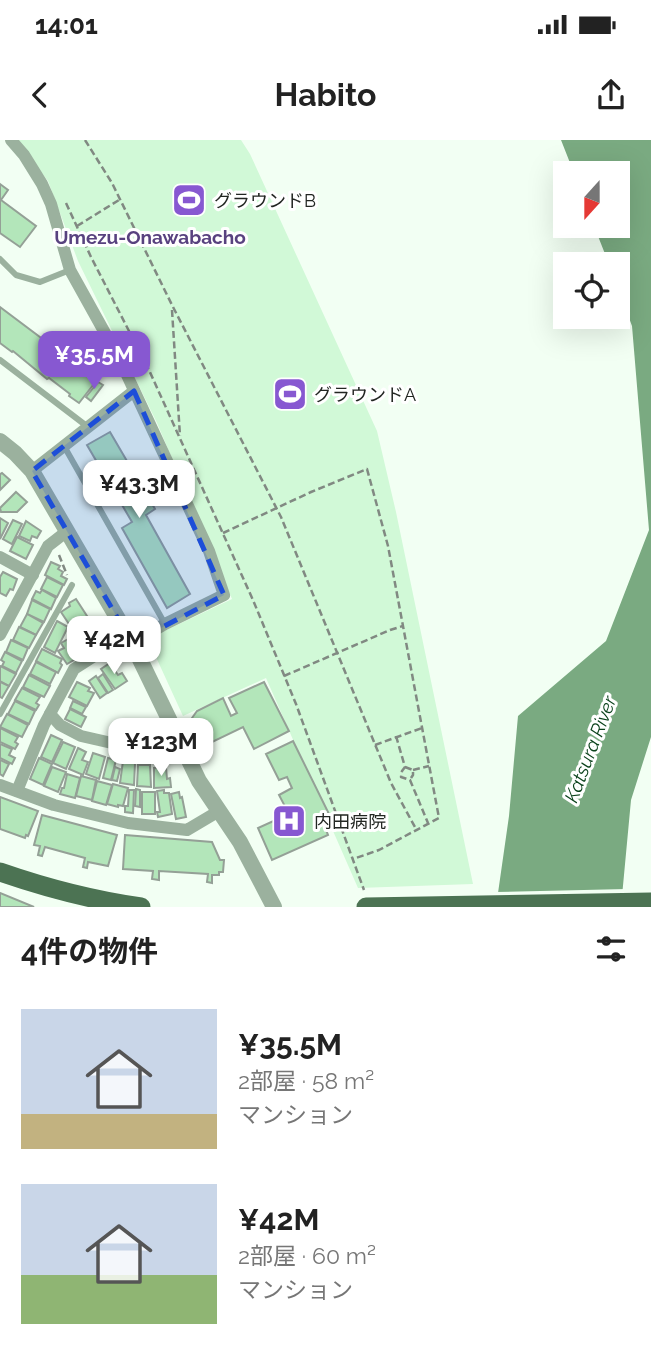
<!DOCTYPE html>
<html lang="ja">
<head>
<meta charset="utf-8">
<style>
	body { margin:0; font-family:Raleway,"Noto Sans JP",sans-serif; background:#f2f2f2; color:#222; height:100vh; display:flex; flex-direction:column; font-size:26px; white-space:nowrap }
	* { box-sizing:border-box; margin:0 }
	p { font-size:23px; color:#767676 }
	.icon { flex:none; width:38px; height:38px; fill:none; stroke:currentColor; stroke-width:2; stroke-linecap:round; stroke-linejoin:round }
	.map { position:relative; height:767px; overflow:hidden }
	.side { display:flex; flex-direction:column; background:#fff; flex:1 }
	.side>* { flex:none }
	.needle { width:46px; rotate:201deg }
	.tools { position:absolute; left:553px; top:21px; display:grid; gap:14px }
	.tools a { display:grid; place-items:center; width:77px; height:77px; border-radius:0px; background:#fff; box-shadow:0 7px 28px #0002; font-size:35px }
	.price { position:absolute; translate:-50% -60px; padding:0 16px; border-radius:14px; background:#fff; color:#222; font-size:23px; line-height:46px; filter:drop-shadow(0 2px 4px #0008) }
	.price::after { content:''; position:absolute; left:50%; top:42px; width:21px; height:16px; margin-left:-10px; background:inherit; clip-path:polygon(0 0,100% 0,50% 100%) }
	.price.selected { background:#8758d1; color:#fff }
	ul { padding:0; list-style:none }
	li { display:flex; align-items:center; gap:21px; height:175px; padding:0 21px }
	li span { display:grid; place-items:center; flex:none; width:196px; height:140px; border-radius:0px; color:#555 }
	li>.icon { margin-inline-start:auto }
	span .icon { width:84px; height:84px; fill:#fffc; stroke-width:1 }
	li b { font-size:30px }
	h2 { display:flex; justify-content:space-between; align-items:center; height:84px; padding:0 21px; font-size:30px }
	.status { display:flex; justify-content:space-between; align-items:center; height:49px; padding:0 35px; background:#fff; direction:ltr }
	.status svg { height:19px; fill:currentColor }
	header { display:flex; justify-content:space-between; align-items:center; height:91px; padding:0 21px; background:#fff; font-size:32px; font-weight:700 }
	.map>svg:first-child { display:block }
	.green { fill:#d1f9d7 }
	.water { fill:#7aaa81 }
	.pier { fill:#f2fff3 }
	.building { fill:#b3e6ba; stroke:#94a096; stroke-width:2 }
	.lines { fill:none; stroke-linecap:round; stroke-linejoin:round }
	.path { stroke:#818982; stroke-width:2.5; stroke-dasharray:7 3.5; stroke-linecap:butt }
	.service { stroke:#9bb19e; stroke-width:6 }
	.minor { stroke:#9bb19e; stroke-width:12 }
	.tertiary { stroke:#9bb19e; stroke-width:16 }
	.primary { stroke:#4c7353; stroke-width:19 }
	.marked { fill:#1d4ed8; fill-opacity:0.2; stroke:#1d4ed8; stroke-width:5; stroke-dasharray:14 9; stroke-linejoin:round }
	.labels { text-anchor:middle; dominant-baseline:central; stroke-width:6; stroke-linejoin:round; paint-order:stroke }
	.poi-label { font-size:18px; fill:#222622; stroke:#fff; text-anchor:start }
	.neighbourhood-label { font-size:19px; font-weight:bold; fill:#58427f; stroke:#fff }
	.water-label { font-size:19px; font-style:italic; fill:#0a421b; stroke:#fff }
</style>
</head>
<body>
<div class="status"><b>14:01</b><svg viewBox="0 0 49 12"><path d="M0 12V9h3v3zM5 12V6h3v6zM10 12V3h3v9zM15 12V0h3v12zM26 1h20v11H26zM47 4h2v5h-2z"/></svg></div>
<header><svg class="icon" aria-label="back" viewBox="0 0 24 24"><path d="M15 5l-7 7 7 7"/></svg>Habito<svg class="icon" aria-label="share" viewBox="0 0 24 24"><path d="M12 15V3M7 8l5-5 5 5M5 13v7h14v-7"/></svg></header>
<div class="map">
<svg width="651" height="767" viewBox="0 0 651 767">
	<rect width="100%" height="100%" fill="#f2fff3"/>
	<polygon class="green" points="16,0 241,0 250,14 377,291 396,372 473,744 358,748 266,538 183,576 150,504 154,496 232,459 157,283 78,121 48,41"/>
	<polygon class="water" points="561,0 651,0 651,597 631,660 621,767 496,767 509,676 518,576 606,501 649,390 632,186 618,148 618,124 609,124 594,86 618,86 618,33 574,33"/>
	<polygon class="pier" points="627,749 625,767 493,767 495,752"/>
	<g class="building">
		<polygon points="0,44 8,50 1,60 36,86 20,107 0,93"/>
		<polygon points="0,167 97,240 79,263 69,256 70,254 49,238 47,239 13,211 12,212 0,203"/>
		<polygon points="98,242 103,245 91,261 86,257"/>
		<polygon points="110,292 155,369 146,375 190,454 167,468 122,388 132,382 87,305"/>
		<polygon points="2,333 10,340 0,350 0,334"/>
		<polygon points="16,352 27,362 17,372 1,372 0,368"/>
		<polygon points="0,378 8,383 0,399"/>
		<polygon points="13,380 22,384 12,404 3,399"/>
		<polygon points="26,381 41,391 37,398 32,396 30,401 19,396"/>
		<polygon points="17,397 33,405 26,419 10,411"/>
		<polygon points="51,422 60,426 58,429 63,432 61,436 67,439 64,445 45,435"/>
		<polygon points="3,432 17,439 13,450 10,449 6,456 0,453 0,437"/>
		<polygon points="47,437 63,445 57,457 41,449"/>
		<polygon points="42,450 56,458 51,469 32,459 36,451 40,453"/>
		<polygon points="76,459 87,476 71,487 61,472 70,466 69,463"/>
		<polygon points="32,460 50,469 44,482 27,474"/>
		<polygon points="27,474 43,483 36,495 20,487"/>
		<polygon points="84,479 89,487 92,484 103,500 91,507 76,484"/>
		<polygon points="57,481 68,487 55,513 44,507"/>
		<polygon points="19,487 36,495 29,508 13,500"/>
		<polygon points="70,498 81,516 67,524 58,511 64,508 61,503"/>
		<polygon points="11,500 28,508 23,520 6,512"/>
		<polygon points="42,509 62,519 60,523 62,525 58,533 36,521"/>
		<polygon points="5,512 22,521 16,533 2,526 4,522 1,520"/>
		<polygon points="36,522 56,532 50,544 30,534"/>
		<polygon points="110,523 118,535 122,533 127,541 115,549 101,529"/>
		<polygon points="0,526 16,534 9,546 0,541"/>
		<polygon points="103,534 113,550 108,553 98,538"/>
		<polygon points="29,535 50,546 44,557 23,547"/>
		<polygon points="96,536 107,553 100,558 89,541"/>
		<polygon points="0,542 9,546 2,558 0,557"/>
		<polygon points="77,542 90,548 88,551 94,553 87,566 69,557"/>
		<polygon points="264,542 289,591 254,609 243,587 206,605 192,578 197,571 223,558 231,576 237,573 229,558"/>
		<polygon points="22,548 40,557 36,563 39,565 36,570 15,560"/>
		<polygon points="15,561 35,571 29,584 8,574"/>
		<polygon points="73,561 86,567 82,574 70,568"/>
		<polygon points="70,569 86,577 81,587 65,579"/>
		<polygon points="7,574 28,585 22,597 0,587"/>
		<polygon points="0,588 18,597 15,602 18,604 15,609 0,602"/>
		<polygon points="51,595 62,600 52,622 41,617"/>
		<polygon points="293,601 329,674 323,677 327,686 325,687 328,695 272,720 258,688 289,674 279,655 292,648 287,637 279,640 266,614"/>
		<polygon points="63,602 75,607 66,629 53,623"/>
		<polygon points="0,604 12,609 9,615 15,618 12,624 0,618"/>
		<polygon points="78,608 86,612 82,620 88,622 83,635 69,629"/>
		<polygon points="93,613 105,617 99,639 86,634"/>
		<polygon points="39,618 52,624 43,645 30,639"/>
		<polygon points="108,618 116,620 111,640 103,638"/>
		<polygon points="0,620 9,624 3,636 0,634"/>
		<polygon points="123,621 135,623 134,645 120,643"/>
		<polygon points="138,625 150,625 151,647 137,646"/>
		<polygon points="52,627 66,632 58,652 44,646"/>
		<polygon points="115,627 120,629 117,641 112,640"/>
		<polygon points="166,627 167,639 170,638 171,647 154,648 154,628"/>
		<polygon points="67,634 80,638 75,658 60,654 62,648 64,648"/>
		<polygon points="81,636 96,640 92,660 76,656"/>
		<polygon points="97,641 112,645 106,665 92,661"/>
		<polygon points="113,644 128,648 123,666 118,665 118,667 107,664"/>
		<polygon points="136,649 140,650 140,667 135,666"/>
		<polygon points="129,650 134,650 133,673 125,672 125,666 128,666"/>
		<polygon points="164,650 164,653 169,653 172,674 158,677 157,672 160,672 157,651"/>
		<rect x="142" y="652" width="13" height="22"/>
		<polygon points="179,652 180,658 182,657 186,677 176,679 171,654"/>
		<polygon points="0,657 38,671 28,696 26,695 25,698 0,689"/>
		<polygon points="42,675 117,695 108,726 88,722 87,728 83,727 85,718 45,707 42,716 38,715 40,706 34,705"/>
		<polygon points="125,695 212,702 220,720 224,720 223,732 219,732 219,735 212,735 212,743 207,742 208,734 159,731 159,740 152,739 153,731 123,729"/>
		<polygon points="0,753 34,767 0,767"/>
	</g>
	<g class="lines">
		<g class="path">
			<polyline points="85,0 112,43 172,165 281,377 391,643 416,689"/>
			<polyline points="66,63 91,117 149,230 253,460 296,564 364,750"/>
			<polyline points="77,86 119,60"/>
			<polyline points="172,170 180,296"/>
			<polyline points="223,393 311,352 367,329 388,406 439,678 379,710 353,719"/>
			<polyline points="59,415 67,435"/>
			<polyline points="284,536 390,490 403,486"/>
			<polyline points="396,596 405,627 402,631 401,637 410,640 428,683"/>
			<polyline points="375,605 422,588"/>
			<polyline points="405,627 413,630 413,635 411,638"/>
			<polyline points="413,630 429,626"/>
		</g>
		<g class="service">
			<polyline points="0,119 16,135 40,142 70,130"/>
			<polyline points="0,220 88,287"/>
			<polyline points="64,306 165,484"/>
			<polyline points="0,574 72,445"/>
		</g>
		<g class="minor">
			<polyline points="11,0 24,15 42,44 51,64 70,130 120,220 209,411 224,455 165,484 132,503"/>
			<polyline points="32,331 134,251"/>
			<polyline points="0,417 33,435"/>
			<polyline points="0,495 48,406 66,392"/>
			<polyline points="50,574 60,585 81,596 147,611 177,596"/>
			<polyline points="0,645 54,665 128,683 187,690 219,671"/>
			<polyline points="17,651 44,585 74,529 127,495"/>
		</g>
		<polyline class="tertiary" points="0,301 15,313 32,331 132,503 199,641 240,702 274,767"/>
		<g class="primary">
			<path d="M0,732c46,16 92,28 141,35"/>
			<polyline points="366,767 651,762"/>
		</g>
	</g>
	<path class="marked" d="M134,251l90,204 -92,48 -100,-172z"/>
	<defs>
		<g id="stadium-square" transform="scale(1.75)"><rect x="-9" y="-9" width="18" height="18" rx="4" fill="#8758d1" stroke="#fff"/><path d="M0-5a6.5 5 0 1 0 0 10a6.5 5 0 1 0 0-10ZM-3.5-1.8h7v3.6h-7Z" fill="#fff"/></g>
		<g id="hospital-square" transform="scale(1.75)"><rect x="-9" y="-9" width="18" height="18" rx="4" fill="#8758d1" stroke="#fff"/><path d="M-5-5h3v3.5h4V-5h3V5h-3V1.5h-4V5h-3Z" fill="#fff"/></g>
	</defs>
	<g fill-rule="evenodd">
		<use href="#stadium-square" x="189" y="60"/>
		<use href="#stadium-square" x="290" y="254"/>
		<use href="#hospital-square" x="289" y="681"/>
	</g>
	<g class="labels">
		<g class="poi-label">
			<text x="214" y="60">グラウンドB</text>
			<text x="314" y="254">グラウンドA</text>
			<text x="314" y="681">内田病院</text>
		</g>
		<g class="neighbourhood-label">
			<text x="150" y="97">Umezu-Onawabacho</text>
		</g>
		<g class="water-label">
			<text transform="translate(590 609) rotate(-69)">Katsura River</text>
		</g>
	</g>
</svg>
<div class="tools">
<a><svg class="needle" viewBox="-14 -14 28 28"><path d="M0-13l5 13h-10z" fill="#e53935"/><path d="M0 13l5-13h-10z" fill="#767676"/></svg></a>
<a><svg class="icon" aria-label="locate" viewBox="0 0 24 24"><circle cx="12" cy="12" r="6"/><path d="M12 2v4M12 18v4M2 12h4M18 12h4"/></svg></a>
</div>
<b class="price selected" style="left:94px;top:251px">¥35.5M</b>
<b class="price" style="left:139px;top:380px">¥43.3M</b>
<b class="price" style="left:114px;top:536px">¥42M</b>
<b class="price" style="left:161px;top:638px">¥123M</b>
</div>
<section class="side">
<h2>4件の物件<svg class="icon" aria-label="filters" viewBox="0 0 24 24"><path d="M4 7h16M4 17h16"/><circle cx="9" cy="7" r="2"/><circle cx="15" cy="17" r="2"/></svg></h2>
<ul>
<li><span style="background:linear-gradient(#c9d6e8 75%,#c2b280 0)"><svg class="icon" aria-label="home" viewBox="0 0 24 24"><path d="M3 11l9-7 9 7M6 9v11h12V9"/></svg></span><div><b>¥35.5M</b><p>2部屋 · 58 m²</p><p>マンション</p></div></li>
<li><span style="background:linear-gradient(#c9d6e8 65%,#8fb573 0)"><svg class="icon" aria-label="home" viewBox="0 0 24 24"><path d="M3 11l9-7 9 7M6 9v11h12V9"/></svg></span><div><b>¥42M</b><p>2部屋 · 60 m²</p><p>マンション</p></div></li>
</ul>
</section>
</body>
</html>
